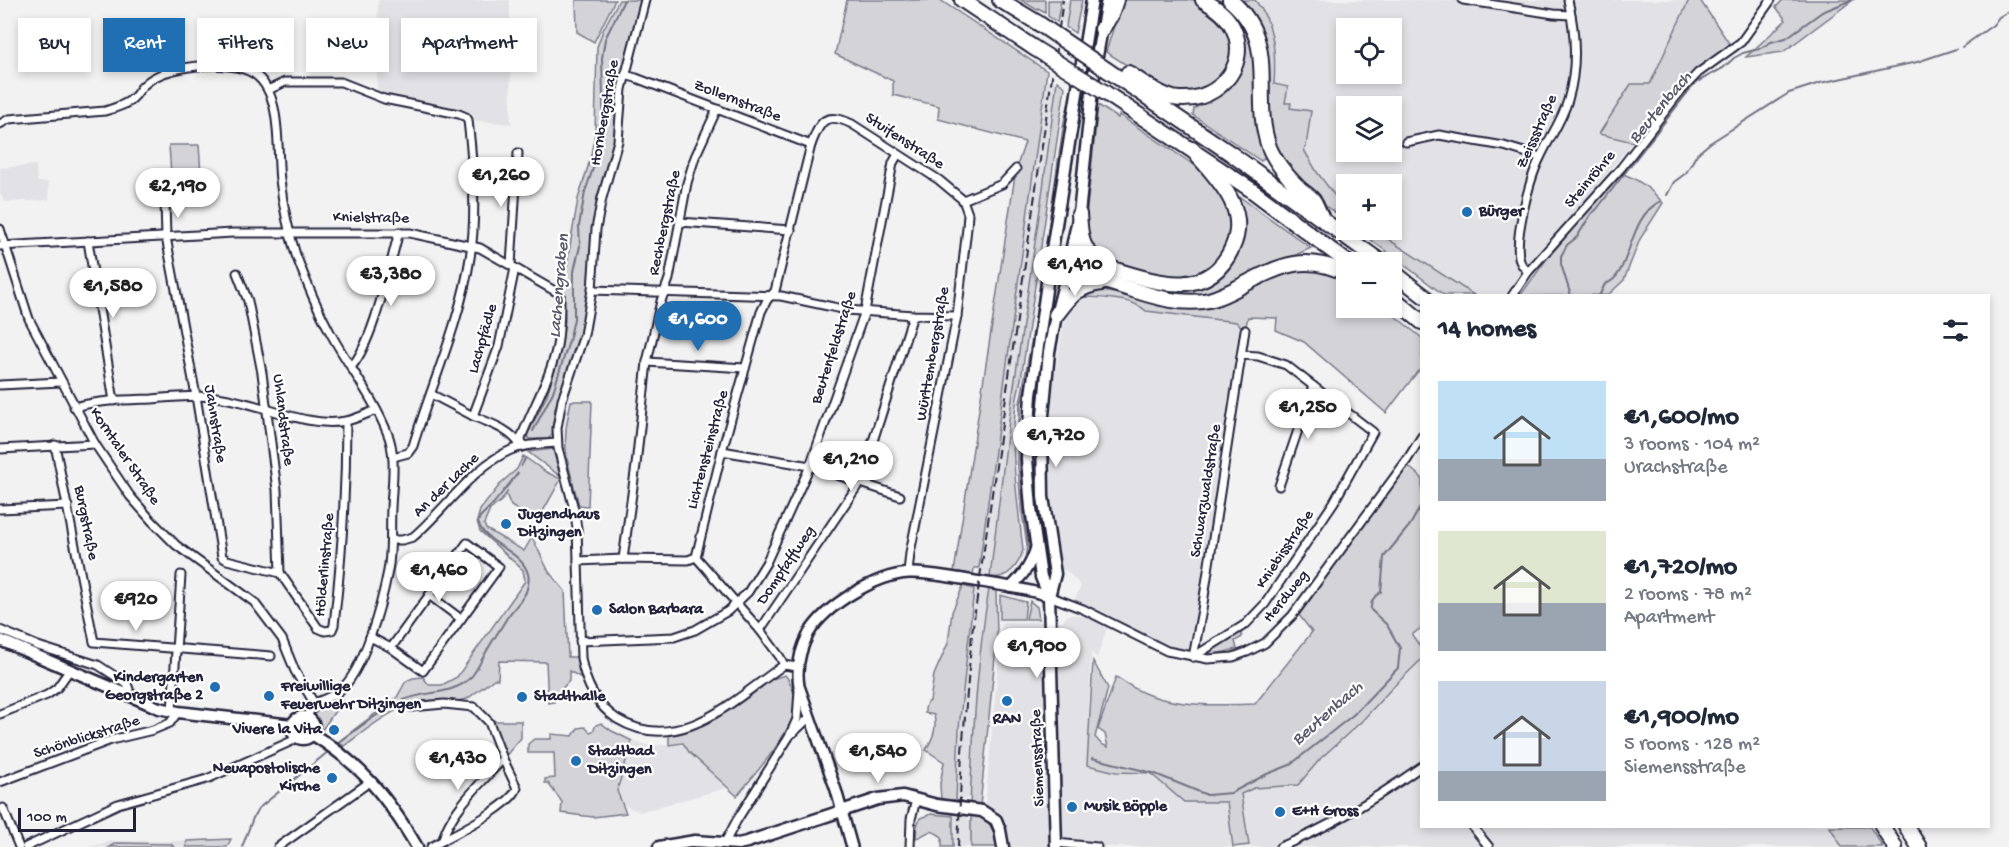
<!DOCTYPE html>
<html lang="en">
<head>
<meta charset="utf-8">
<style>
	body { margin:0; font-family:"Gochi Hand",sans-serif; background:#f6f6f7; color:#1f2937; height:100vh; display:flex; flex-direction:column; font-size:22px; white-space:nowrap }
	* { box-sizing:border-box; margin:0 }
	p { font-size:20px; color:#747a83 }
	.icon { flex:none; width:33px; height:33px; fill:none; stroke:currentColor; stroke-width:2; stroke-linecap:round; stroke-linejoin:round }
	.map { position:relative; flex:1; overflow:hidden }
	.side { position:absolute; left:1420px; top:294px; width:570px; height:534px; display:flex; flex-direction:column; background:#fff; border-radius:0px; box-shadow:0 3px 9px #0003 }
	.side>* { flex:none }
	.banner { position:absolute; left:18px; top:18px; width:570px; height:54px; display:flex; gap:12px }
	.controls { position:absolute; left:1336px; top:18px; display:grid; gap:12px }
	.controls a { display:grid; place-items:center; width:66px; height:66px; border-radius:0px; background:#fff; box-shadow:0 3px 9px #0003; font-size:30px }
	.scale { position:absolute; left:18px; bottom:15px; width:118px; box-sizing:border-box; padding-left:6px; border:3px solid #22223b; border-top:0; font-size:16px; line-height:21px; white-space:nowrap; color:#22223b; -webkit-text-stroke:4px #fff; paint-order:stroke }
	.price { position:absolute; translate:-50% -51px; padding:0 14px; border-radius:21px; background:#fff; color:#222; font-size:20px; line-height:39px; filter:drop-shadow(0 2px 3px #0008) }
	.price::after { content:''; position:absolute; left:50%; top:36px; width:18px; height:14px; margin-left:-9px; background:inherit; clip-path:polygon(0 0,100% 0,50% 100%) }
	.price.on { background:#1f6fb2; color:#fff }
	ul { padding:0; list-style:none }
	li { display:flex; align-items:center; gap:18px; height:150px; padding:0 18px }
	li span { display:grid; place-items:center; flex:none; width:168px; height:120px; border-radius:0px; color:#555 }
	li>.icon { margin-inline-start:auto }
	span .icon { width:72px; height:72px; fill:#fffc; stroke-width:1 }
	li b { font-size:26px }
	h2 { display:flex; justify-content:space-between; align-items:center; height:72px; padding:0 18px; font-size:26px }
	.tag { padding:0 21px; border-radius:0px; background:#fff; box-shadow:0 3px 9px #0003; font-size:21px; line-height:54px }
	.tag.on { background:#1f6fb2; color:#fff }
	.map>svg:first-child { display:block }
	.built { fill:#e2e2e6; fill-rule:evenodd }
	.green { fill:#d3d3d8; stroke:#7a7a8a; stroke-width:1.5 }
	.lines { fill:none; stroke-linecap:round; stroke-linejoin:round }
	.stream { stroke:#727282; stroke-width:2 }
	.minor-casing { stroke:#22223b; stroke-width:11 }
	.tertiary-casing { stroke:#22223b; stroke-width:14 }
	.secondary-casing { stroke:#22223b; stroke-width:15 }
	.primary-casing { stroke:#22223b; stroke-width:15 }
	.motorway-casing { stroke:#22223b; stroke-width:18 }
	.minor { stroke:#fff; stroke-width:7 }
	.tertiary { stroke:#fff; stroke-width:9 }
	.secondary { stroke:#fff; stroke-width:10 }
	.primary { stroke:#fff; stroke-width:10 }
	.motorway { stroke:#fff; stroke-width:14 }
	.rail { stroke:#22223b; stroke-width:2; stroke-dasharray:9 4.5; stroke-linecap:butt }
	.motorway-bridge-casing { stroke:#22223b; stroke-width:18; stroke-linecap:butt }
	.motorway-bridge { stroke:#fff; stroke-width:14 }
	.poi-dot { fill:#1f6fb2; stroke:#fff; stroke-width:2 }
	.labels { text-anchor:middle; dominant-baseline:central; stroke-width:4.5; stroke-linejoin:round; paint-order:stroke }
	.street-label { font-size:16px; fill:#22223b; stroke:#fff }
	.poi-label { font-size:16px; font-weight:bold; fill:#22223b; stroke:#fff; text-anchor:start }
	.water-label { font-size:18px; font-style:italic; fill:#58586b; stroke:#fff }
</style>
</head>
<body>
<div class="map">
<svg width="2009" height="847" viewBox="0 0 2009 847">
	<rect width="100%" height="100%" fill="#f2f2f3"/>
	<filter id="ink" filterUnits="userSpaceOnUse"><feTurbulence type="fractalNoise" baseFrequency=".0167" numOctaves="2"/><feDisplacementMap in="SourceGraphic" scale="12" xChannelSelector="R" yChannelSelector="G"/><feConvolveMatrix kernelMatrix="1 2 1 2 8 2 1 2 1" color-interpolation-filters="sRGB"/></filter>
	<g filter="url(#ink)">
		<g class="built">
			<polygon points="378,0 510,0 511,124 468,120 466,117 374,94 377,90"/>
			<polygon points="1061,0 1070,0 1066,25 1058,19"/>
			<path d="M1255,0h434l-39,84 -50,50 33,8 -47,57 -30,41 -53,56 -29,-1 -100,-65h18v-46h-45v28l-3,-2 -40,-60 2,-3 5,-36 -21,-3 -16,-23 2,-22 -2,-23zM1347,28h45v46h-45zM1347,106h45v46h-45z"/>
			<polygon points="1057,81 1043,188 1009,420 990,577 978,574 1046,82"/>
			<polygon points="36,165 37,182 48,182 49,200 5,202 0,193 0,168"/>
			<polygon points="1077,297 1113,300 1141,306 1146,311 1236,322 1245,330 1193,657 1145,642 1114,618 1075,599 1081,586 1066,570 1061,571 1045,511 1042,426 1049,407 1065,317"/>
			<polygon points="974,589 985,591 989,589 982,630 973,737 970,798 956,800 959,728"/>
			<polygon points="1068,615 1076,615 1109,622 1097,658 1091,652 1087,765 1116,772 1150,773 1226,802 1254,788 1298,785 1321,758 1362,721 1392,688 1422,659 1422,826 1830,826 1842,847 998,847 996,833 984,816 1002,622 1063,621"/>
			<polygon points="633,741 647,745 683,745 726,788 640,812 624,805 618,791"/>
			<polygon points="954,815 971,819 971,847 953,847"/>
			<polygon points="111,841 187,841 186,847 90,847"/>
		</g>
		<g class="green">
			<polygon points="576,0 615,0 594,42 577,32"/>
			<polygon points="619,0 642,0 619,93 618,116 613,150 597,197 592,244 590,288 578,349 555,408 552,435 548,439 529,439 527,436 547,395 559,353 565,321 564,290 568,257 578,199 590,160 595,133 597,47 603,30"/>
			<polygon points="847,0 940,0 1047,71 979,568 974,568 973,576 965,576 965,573 954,572 1016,169 1025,142 938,119 939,106 893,95 893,81 835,54"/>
			<polygon points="1021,0 1045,0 1045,12 1038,8 1037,10"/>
			<polygon points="1048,0 1061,0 1057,22 1048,16"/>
			<polygon points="1070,0 1082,0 1075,33 1066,27"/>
			<polygon points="1098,0 1101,0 1093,44 1089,42"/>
			<polygon points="1122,0 1194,0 1205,6 1224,24 1231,38 1232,58 1223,78 1196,94 1166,90 1106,52"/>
			<polygon points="1211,0 1219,0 1228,7 1242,22 1254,45 1269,153 1261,161 1193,115 1194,109 1220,92 1241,58"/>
			<path d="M1241,0h14c20,24 21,55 19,84l14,3 -3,16h6l-1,5 21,3 -5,36 -2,3 13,22 30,40v9l-30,-21 -22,-20 -25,-43 -5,-96 -7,-19z"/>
			<polygon points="1689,0 1700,0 1733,49 1677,91 1633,142 1599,134 1631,84 1650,84"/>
			<polygon points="1783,0 1853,0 1783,52 1746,57 1786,20 1776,7"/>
			<path d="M1057,81l8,6 -44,292c-15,57 -4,114 2,171 -4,15 -15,30 -33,27l19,-157 34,-232z"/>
			<polygon points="1072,92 1031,361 1021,405 1019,455 1023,507 1029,552 1029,558 1024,567 1027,545 1021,507 1017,455 1020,403 1032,338 1064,121"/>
			<polygon points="1098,105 1118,118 1119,115 1197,167 1224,192 1234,222 1221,258 1202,273 1187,277 1164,276 1121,265 1100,258 1088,240 1086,217"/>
			<polygon points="169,145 199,145 201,174 171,175"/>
			<path d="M1620,173c17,5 32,17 43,30l-23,36 -16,41 -16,15 -88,1 26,-36z"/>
			<path d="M1240,197l71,51 -42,19 -56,28 -35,1 -92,-24 1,-3c27,9 69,25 97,20 12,-2 25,-10 35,-15z"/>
			<polygon points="1358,230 1374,230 1474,295 1444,295"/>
			<path d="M1295,269l37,3 15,8v28h38l37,30v33h-4l-32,42 -82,-71 -28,-12 1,-12 -29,-1 -3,13 -9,-8 -90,-11c-12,-13 -52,-14 -69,-14l14,-8 51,9 27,7z"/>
			<path d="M571,401h21l-4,105 -9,-1c-5,-18 -11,-37 -13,-56 -2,-17 2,-32 5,-48z"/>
			<polygon points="553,449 560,476 528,452"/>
			<path d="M523,456l2,1 -4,10 5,-9 20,14 15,7 -24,43 -26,-16 -5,-12 2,-3 -7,10 -11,9 -6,14 2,5 38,22 8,-14 17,35 16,19 3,66h8l7,13 -3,7 -11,-6v10l-11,12 -4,9 -6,1 -2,-41 -47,-1 -1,18h-4l-27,20 -23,5 -4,-4c-38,-1 -66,24 -96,46l-6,-4 59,-45 9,-16 7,-3 10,-1 6,8h13l15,-8 68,-96 -2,-11 -43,-39 -3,-10 3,-11 22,-28 15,-13z"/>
			<path d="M1407,465l15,13v149l-10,8 10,14v10l-30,29 -30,33 -41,37 -23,27 -44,3 -13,6 8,51 -16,2 -6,-45h-43l-34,-29 -34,-1 -29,-7 6,-104 15,27 -13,49 6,7 7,3 -3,-13 -7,-5 18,-52c10,6 21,14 33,18 34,12 70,10 106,9l57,-72 -13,-17z"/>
			<path d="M963,586l11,3 -15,139 -3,72h-15l-1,-16 4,-22 -18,-12c7,-12 11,-21 8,-35l-9,-2c0,-6 0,-9 5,-12l4,-26 14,-32 4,-31z"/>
			<path d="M989,589l7,2 1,46 -17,169h-10c3,-73 7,-145 19,-217z"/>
			<polygon points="1000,595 1026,602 1024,619 1000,619"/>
			<polygon points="1030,601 1037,607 1039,619 1026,619"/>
			<polygon points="1241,632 1242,637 1235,641 1237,649 1211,655 1209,652 1236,633"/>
			<path d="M785,675c7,8 12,25 10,35 -6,26 -41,65 -58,86l-48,-44 -6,-9 -14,2v-10c33,-1 76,-38 103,-56z"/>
			<path d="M342,701l-20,29 -5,-6 -2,-10c6,-10 16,-11 27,-13z"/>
			<polygon points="493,721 521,721 521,738 503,759 489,722"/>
			<polygon points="601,723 612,731 632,741 617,791 626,813 593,817 561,813 562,802 548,783 545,783 545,779 555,778 554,753 528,753 528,744 534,739 551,739 551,734 573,736 578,728 585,727 590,732 593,731 596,725"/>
			<path d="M971,811c17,5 24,19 26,36h-26z"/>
			<path d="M931,814l22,2v31h-11v-10c-15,-11 -12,-3 -26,1l1,-12 3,-8z"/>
			<polygon points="1830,827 1870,827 1883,847 1842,847"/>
			<polygon points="231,839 227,847 186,847 187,841"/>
			<polygon points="116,843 171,844 174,847 109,847"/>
		</g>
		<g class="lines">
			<g class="stream">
				<polyline points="1962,47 1993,25 1999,17 2009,11"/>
				<polyline points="1667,195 1674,182 1686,173 1697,154 1710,143 1789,93 1820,83 1917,62 1956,49"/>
				<polyline points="1571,296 1561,264 1561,256 1567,245 1577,237 1591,214 1596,210 1695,83 1723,68 1734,58 1743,53 1759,49 1771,42 1786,38 1822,12 1852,0"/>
				<path d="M1599,296l6,-12c27,-7 21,-67 56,-83"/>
				<polyline points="533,431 553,392 569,341 574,319 574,271 580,246 579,226 585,192 604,136 602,58 605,39 624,0"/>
				<path d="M336,745c21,-16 43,-34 68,-45 20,-9 48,-5 65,-21 7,-6 10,-15 15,-23 6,-12 14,-23 21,-35 6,-11 16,-18 21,-29 2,-6 4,-12 2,-18 -6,-24 -43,-29 -50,-52l2,-5 14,-14 24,-30"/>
				<path d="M1092,758l61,15 54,22 24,-2 36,-19 23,-9 63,-50 45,-47 2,-20 -13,-23 -16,-15c-1,-9 3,-13 10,-18l3,-35 26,-32 12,-21"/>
				<polyline points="242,847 253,818 259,808 329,751"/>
			</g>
			<g class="minor-casing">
				<g id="minor">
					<path d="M645,0l-23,89 -4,52 -16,57 -6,31 -4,61 -8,45 -22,65 -5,28 1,20 16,61 3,19 4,130c4,24 15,47 36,61 63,38 118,-21 167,-54l13,2"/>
					<polyline points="1463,0 1554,14 1571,15"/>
					<polyline points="625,75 636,78 811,145"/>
					<path d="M268,90l17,-8h56l43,17 75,15 7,3 2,3c5,42 9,96 2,138 -10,65 -38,125 -57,188l-5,7 -15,4"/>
					<path d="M0,124l9,-5 96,-8c10,-3 21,-6 28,-13 5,-4 7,-11 12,-14 20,-19 80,-24 104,-13 35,16 27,77 31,109 3,25 8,50 16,75 10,27 21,53 35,79 18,33 42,63 56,98 10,23 5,51 4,76 -1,21 1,42 -3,63 -6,31 -24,101 -49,120 -7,6 -17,9 -25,12"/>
					<polyline points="1406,142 1439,135 1504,146 1540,157"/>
					<polyline points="963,200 1002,184 1016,169"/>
					<polyline points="165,201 166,237 196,396 222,557 227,560 280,573"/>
					<polyline points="680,222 791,230"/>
					<polyline points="0,229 29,319 95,444 130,496 152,521 176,545 254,602 282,639 295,671 314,703"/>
					<polyline points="88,241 114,401"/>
					<path d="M0,246l233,-13h177l70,15 80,46c0,18 0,35 -3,52 -7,33 -24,61 -36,92l1,9"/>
					<polyline points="511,265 518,153"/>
					<path d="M515,268l-16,78 -26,70c16,7 37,13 47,29"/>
					<path d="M1528,272c-3,-4 -7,-7 -8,-11 -7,-21 10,-83 20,-103 9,-20 22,-37 28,-58 10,-34 8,-66 0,-100"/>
					<polyline points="237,273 248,301 262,373 277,490 280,573"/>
					<polyline points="592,290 781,296 847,310 913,315 957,316"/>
					<polyline points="1512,296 1528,272 1621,168 1679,93 1698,73 1741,42 1771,0"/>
					<polyline points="647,362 745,368"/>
					<path d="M352,366c22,-26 37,-99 47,-134"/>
					<polyline points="0,385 61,382"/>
					<polyline points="431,394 473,416"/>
					<path d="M74,407c25,-7 52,-7 78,-8 21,-2 43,-4 64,-2 41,4 90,32 130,24 10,-2 20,-7 30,-11"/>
					<polyline points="55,445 94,642 271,656"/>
					<polyline points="0,449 95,444"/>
					<polyline points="722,451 810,466 900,496"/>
					<polyline points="1279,486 1313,386"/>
					<polyline points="0,509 68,506"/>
					<path d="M391,540h11l11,-3c31,-26 60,-71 98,-87 14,-6 31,-6 46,-7"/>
					<path d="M696,557l26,-106 39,-139 6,-12 8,-9 36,-146c9,-24 14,-34 41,-21l87,56 24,20"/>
					<polyline points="696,557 760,630 780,657 784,665"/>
					<polyline points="623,559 636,465 647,362 661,301 669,279 687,183 695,157 717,109"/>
					<polyline points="578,561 623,559 688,560 696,557"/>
					<path d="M280,573l38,55 7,3 7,-1 2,-5c8,-68 12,-135 12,-204"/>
					<polyline points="908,573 910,553 957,316 967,228 968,214 963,200"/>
					<polyline points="429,595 461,619"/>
					<polyline points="1049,596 1083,609 1167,651 1208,659 1233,657 1247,652 1265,643 1292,616 1407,460 1422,436"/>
					<polyline points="0,630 38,646 98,665 127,684 129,689 129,696"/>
					<polyline points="760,630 860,482 913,315"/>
					<polyline points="370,637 391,648 423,671 499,567 467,543 391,648"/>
					<polyline points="580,641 674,637 695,630 728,611 748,592 766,563 810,466 865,311 893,163 898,154"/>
					<polyline points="1193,657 1246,624 1265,604 1334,502 1373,432 1286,365 1258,356 1242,355"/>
					<polyline points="1193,657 1202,610 1245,330"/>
					<path d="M411,707l33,-3 30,3 15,15 14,37 14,29c-6,19 -67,48 -86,59"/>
					<polyline points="172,711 181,575"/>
					<polyline points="0,714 47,695 57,688 69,671"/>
					<polyline points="307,717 314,703"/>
					<polyline points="793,733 810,717"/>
					<polyline points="0,782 111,740 153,730 170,723 178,712"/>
					<polyline points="3,808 19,847"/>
					<polyline points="1472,826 1489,847"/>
					<path d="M443,840c5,-27 42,-61 60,-81"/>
					<polyline points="1056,843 1097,847"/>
					<polyline points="724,844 737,820 789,737 797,719 799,690"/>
					<polyline points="26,847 118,804 207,779 292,741 296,736"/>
					<polyline points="278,847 371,781"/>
					<polyline points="910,847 911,819 916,800"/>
					<path d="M1280,847c51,-20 98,-50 142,-81"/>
				</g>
			</g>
			<g class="tertiary-casing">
				<g id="tertiary">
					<path d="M1011,587c14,-14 19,-21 25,-39"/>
					<path d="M852,847l-16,-57 -37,-104c-3,-18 1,-36 10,-53 17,-28 67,-58 100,-60 18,-1 37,4 54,6 29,5 58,8 86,17"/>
				</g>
			</g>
			<g class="secondary-casing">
				<g id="secondary">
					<polyline points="1049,596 1041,577 1031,508 1027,459 1031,395 1050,262"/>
					<polyline points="0,640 159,708 178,712 292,725"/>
					<circle cx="303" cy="728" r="11"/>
					<path d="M312,734c49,30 76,64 105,113"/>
					<polyline points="659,847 695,841 738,844 747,842 878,799 903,796 937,805 982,811 996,820 1000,830 1003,847"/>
					<polyline points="1056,847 1049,596 1055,574 1043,497 1042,426 1049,352 1056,315 1067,272"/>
				</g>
			</g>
			<g class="primary-casing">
				<g id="primary">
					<polyline points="1050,262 1092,0"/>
					<polyline points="1068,266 1079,214 1094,73 1107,0"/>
				</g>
			</g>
			<g class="motorway-casing">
				<g id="motorway">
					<polyline points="962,0 1034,48"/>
					<polyline points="1000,0 1038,23"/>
					<path d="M1230,0c51,43 20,93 39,147 6,15 18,29 30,41 4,4 10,7 14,12 3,4 5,11 8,16"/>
					<polyline points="1102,29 1111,15 1116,0"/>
					<polyline points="1107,70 1230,153 1381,262"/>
					<path d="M1128,73c14,9 29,21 45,25 40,8 79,-30 60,-70 -6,-13 -18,-21 -30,-28"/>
					<polyline points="1104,92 1250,189 1347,262"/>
					<path d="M1079,214c2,23 1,36 23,49"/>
					<path d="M1050,262c9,-1 18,-3 27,-2 51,8 125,55 155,-12 19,-40 -17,-71 -40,-99"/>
					<path d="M1050,262c23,13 39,15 64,22 30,9 64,23 95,16 12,-3 23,-9 34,-15 37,-20 64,-32 104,-11"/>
					<polyline points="1392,271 1424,296"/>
					<polyline points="1392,297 1422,322"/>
					<path d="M1056,315c15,-19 20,-28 45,-32"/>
					<polyline points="1882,826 1895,847"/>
					<polyline points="1906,826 1919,847"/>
				</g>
			</g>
			<use href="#minor" class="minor"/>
			<use href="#tertiary" class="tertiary"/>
			<use href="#secondary" class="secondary"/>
			<use href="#primary" class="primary"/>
			<use href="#motorway" class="motorway"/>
			<polyline class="rail" points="958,847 962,752 972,633 1063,0"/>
			<g class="motorway-bridge-casing">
				<g id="motorway-bridge">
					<polyline points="1038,23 1107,70"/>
					<polyline points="1034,48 1104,92"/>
				</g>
			</g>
			<use href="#motorway-bridge" class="motorway-bridge"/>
		</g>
	</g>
	<g class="poi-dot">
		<circle cx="1467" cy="212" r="6"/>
		<circle cx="506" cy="524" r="6"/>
		<circle cx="597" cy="610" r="6"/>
		<circle cx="215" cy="687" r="6"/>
		<circle cx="269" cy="696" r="6"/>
		<circle cx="522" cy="697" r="6"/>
		<circle cx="1007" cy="701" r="6"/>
		<circle cx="334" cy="730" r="6"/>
		<circle cx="576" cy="761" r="6"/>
		<circle cx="332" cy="778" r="6"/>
		<circle cx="1072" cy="807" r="6"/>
		<circle cx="1280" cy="812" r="6"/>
	</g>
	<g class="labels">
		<g class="street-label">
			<text transform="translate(737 102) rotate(21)">Zollernstraße</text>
			<text transform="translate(606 113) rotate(-80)">Hornbergstraße</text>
			<text transform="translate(1538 132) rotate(-66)">Zeissstraße</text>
			<text transform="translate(904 142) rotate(33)">Stuifenstraße</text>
			<text transform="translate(1591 180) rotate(-50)">Steinröhre</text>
			<text transform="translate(371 219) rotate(1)">Knielstraße</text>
			<text transform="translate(666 223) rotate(-78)">Rechbergstraße</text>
			<text transform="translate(484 339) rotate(-74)">Lachpfädle</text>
			<text transform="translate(835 348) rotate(-72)">Beutenfeldstraße</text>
			<text transform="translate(934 354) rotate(-80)">Württembergstraße</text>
			<text transform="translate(282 420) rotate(83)">Uhlandstraße</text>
			<text transform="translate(214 424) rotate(81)">Jahnstraße</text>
			<text transform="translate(709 450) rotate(-75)">Lichtensteinstraße</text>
			<text transform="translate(124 457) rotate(56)">Korntaler Straße</text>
			<text transform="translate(447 486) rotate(-44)">An der Lache</text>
			<text transform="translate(1207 491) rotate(-81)">Schwarzwaldstraße</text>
			<text transform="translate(85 523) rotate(79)">Burgstraße</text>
			<text transform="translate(1286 550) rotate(-56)">Kniebisstraße</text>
			<text transform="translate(326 565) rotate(-85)">Hölderlinstraße</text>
			<text transform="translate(787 566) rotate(-56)">Dompfaffweg</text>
			<text transform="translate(1287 597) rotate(-51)">Herdweg</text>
			<text transform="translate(87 738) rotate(-18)">Schönblickstraße</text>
			<text transform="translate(1039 758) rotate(-92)">Siemensstraße</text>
		</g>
		<g class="poi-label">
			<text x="1479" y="212">Bürger</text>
			<text x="518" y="515">Jugendhaus<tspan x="518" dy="18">Ditzingen</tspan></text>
			<text x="609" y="610">Salon Barbara</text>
			<text x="203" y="678" text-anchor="end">Kindergarten<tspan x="203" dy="18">Georgstraße 2</tspan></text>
			<text x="281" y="687">Freiwillige<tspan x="281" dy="18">Feuerwehr Ditzingen</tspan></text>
			<text x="534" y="697">Stadthalle</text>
			<text x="1007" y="720" text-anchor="middle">RAN</text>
			<text x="322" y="730" text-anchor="end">Vivere la Vita</text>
			<text x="588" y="752">Stadtbad<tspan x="588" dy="18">Ditzingen</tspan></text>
			<text x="320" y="769" text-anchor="end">Neuapostolische<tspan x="320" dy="18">Kirche</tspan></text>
			<text x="1084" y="807">Musik Böpple</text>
			<text x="1292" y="812">E+H Gross</text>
		</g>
		<g class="water-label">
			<text transform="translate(1661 108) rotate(-50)">Beutenbach</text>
			<text transform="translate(560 286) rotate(-85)">Lachengraben</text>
			<text transform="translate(1328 714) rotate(-41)">Beutenbach</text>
		</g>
	</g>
</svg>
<div class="controls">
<a><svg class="icon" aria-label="locate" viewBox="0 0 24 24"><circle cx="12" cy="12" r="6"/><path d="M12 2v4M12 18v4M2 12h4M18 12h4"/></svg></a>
<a><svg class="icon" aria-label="layers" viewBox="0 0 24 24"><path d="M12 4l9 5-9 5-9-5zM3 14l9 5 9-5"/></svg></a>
<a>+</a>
<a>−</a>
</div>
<div class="scale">100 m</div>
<b class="price" style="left:501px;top:208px">€1,260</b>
<b class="price" style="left:178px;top:219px">€2,190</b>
<b class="price" style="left:1075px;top:297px">€1,410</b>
<b class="price" style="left:391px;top:307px">€3,380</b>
<b class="price" style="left:113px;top:319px">€1,580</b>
<b class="price on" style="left:698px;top:352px">€1,600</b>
<b class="price" style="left:1308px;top:440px">€1,250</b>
<b class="price" style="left:1056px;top:468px">€1,720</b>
<b class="price" style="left:851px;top:492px">€1,210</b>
<b class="price" style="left:439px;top:603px">€1,460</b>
<b class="price" style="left:136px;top:632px">€920</b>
<b class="price" style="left:1037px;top:679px">€1,900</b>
<b class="price" style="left:878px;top:784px">€1,540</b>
<b class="price" style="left:458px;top:791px">€1,430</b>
<div class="banner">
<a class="tag">Buy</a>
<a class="tag on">Rent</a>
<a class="tag">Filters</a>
<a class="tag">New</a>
<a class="tag">Apartment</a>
</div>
<section class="side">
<h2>14 homes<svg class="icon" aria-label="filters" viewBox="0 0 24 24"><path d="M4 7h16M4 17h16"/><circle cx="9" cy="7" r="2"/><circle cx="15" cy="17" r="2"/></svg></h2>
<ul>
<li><span style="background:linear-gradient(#bfe0f5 65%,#9aa5b1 0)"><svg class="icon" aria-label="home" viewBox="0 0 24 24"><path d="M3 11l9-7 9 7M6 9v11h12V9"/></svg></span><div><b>€1,600/mo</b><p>3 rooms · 104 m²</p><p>Urachstraße</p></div></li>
<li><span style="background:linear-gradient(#dfe7d0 60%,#9aa5b1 0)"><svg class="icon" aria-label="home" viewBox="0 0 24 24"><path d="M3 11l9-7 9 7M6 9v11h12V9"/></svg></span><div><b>€1,720/mo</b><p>2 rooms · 78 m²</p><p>Apartment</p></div></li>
<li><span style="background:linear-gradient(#c9d6e8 75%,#9aa5b1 0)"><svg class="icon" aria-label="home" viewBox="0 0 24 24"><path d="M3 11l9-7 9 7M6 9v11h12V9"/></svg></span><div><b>€1,900/mo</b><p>5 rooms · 128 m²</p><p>Siemensstraße</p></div></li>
</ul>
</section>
</div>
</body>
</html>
